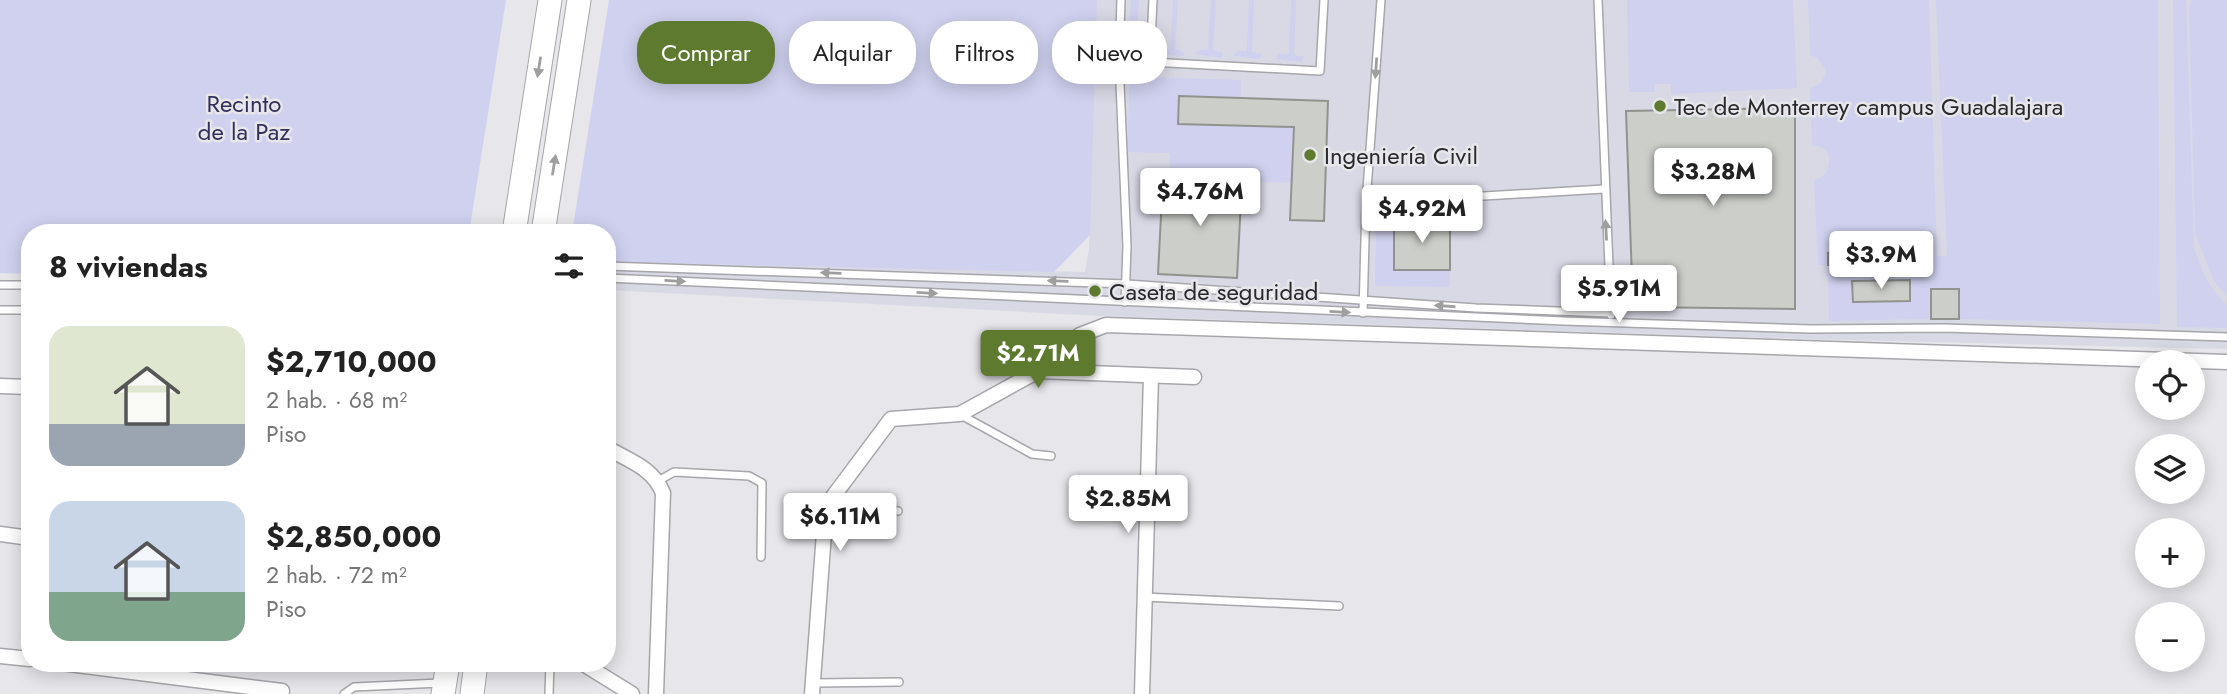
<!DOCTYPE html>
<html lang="es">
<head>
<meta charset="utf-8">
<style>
	body { margin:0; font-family:Jost,sans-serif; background:#f2f2f2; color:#222; height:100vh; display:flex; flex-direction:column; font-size:26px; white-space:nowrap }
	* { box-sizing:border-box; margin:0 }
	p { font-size:23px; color:#767676 }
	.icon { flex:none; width:38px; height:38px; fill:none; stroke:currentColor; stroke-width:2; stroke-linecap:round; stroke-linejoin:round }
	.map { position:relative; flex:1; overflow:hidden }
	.panel { position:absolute; left:21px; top:224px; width:595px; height:448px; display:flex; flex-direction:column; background:#fff; border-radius:28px; box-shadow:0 4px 18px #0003 }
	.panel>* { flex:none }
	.hud { position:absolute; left:637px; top:21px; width:665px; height:63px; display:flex; gap:14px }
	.tools { position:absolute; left:2135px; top:350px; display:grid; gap:14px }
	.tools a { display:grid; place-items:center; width:70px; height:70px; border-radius:50%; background:#fff; box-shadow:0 4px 18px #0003; font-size:35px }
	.price { position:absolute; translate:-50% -60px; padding:0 16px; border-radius:7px; background:#fff; color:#222; font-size:23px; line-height:46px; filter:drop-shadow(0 2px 4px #0008) }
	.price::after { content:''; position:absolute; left:50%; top:42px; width:21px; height:16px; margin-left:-10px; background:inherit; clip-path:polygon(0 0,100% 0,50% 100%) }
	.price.on { background:#5d7a2f; color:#fff }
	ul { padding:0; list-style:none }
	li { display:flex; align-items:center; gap:21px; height:175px; padding:0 28px }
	li span { display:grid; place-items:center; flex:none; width:196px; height:140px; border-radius:21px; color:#555 }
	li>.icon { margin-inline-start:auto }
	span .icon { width:84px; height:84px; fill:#fffc; stroke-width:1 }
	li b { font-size:30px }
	h2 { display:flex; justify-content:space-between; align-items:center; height:84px; padding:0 28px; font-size:30px }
	.tag { padding:0 24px; border-radius:28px; background:#fff; box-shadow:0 4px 18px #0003; font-size:24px; line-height:63px }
	.tag.on { background:#5d7a2f; color:#fff }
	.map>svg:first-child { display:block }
	.built { fill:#d8d9e5 }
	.green { fill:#d0d1ef; fill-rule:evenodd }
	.building { fill:#cccec9; stroke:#91938f; stroke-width:2 }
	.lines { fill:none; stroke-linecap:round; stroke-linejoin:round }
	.lane-casing { stroke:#a6a6ab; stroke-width:10 }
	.street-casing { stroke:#a6a6ab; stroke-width:17 }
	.primary-casing { stroke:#a6a6ab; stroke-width:25 }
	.lane { stroke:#fff; stroke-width:7 }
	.street { stroke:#fff; stroke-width:14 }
	.primary { stroke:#fff; stroke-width:23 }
	.oneway { fill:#9f9fa0 }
	.poi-dot { fill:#5d7a2f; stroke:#e6e6eb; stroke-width:2.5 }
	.labels { text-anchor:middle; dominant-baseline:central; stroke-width:5; stroke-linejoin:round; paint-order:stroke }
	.park-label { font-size:24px; fill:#32315b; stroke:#e6e6eb }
	.poi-label { font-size:24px; fill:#29292b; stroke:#e6e6eb; text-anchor:start }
</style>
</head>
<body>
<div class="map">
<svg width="2227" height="694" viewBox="0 0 2227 694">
	<rect width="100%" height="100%" fill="#e6e6eb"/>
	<polygon class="built" points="1096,0 2227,0 2227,349 1805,339 1102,316 607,290 607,262 1085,272 1089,249"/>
	<g class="green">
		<polygon points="0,0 506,0 469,233 30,233 30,274 0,273"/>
		<polygon points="609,0 1097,0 1090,235 1054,272 607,262 607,233 572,233"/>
		<polygon points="1131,0 1139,0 1136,44 1146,46 1148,49 1145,54 1128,53"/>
		<polygon points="1173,0 1178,0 1175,49 1185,52 1183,56 1158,54 1160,49 1170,49"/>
		<polygon points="1211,0 1216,0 1213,50 1223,53 1221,58 1195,54 1198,50 1208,50"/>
		<polygon points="1249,0 1254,0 1252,52 1262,54 1259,59 1234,56 1237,51 1247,51"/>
		<polygon points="1291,0 1296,0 1294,55 1304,57 1301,62 1276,59 1278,54 1289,54"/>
		<polygon points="1627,0 1793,0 1797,88 1671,94 1671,84 1655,84 1655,92 1629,92"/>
		<path d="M1808,0h121l8,256h10l-11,-256h222l2,324 -201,-5v-30l-28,1v29l-102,2 -1,-55 -10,-1 -4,-85c12,-3 16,-12 15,-24l-4,-7 -13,-5 -2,-55 12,-7 4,-11 -8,-13 -8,-3zM1855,252v12l-26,1 -1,-12z"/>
		<path d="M2173,0h13l8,248c7,20 15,43 33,56v24l-50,-1z"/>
		<polygon points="2192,0 2227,0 2227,296 2214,281 2195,233 2189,6"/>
		<polygon points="1134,64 1142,64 1147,68 1148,77 1241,80 1241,98 1178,124 1294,127 1292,183 1169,178 1170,153 1127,152 1130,68"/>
		<polygon points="1376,220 1394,220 1394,270 1450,270 1450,287 1375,286"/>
	</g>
	<g class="building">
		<polygon points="1179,96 1328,101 1324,221 1290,220 1294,127 1178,124"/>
		<polygon points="1795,108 1795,309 1633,307 1626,111"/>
		<polygon points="1163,177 1242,181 1237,278 1158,274"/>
		<polygon points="1394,220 1450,221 1450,270 1394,270"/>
		<polygon points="1855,252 1856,264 1828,265 1828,253"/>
		<polygon points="1910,280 1910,301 1853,302 1852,281"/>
		<rect x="1931" y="289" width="28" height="30"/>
	</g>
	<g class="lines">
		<g class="lane-casing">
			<g id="lane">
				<polyline points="1121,0 1119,61 1127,246 1125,302"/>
				<polyline points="1153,0 1150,62 1320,71 1324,0"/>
				<polyline points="1598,0 1611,315"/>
				<polyline points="1119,61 1150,62"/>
				<polyline points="1366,203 1381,0"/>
				<polyline points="607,266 1127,284 1476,308 1611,313"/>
				<polyline points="607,278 1564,321 1810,329 1944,328 2227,337"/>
				<polyline points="0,285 30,285"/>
				<polyline points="0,310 30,310"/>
				<polyline points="1363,313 1366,203 1604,189"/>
				<polyline points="961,415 1032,454 1051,456"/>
				<polyline points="658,481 674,472 749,476 762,483 761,557"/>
				<polyline points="826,506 898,511"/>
				<polyline points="1144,597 1339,606"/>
				<polyline points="813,683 899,682"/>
				<polyline points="344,694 354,687 440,683"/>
				<polyline points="549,694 550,663"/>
			</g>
		</g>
		<g class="street-casing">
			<g id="street">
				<polyline points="1038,371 1080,335 1106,325 2227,362"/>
				<polyline points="0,386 30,387"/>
				<path d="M607,448c23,13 46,20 56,45l-7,201"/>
				<polyline points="0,534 30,538"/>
				<polyline points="0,656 30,659"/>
				<polyline points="61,663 282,691"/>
				<polyline points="582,663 632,694"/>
				<polyline points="812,694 826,506 891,419 960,414 1038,371 1194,377"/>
				<polyline points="1142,694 1151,376"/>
			</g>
		</g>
		<g class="primary-casing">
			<g id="primary">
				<polyline points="514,233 550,0"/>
				<polyline points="543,233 579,0"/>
				<polyline points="443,694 448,663"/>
				<polyline points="472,694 476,663"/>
			</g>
		</g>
		<use href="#lane" class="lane"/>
		<use href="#street" class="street"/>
		<use href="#primary" class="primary"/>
	</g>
	<defs><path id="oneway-solid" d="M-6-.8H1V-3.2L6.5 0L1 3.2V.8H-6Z" transform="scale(1.75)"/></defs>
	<g class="oneway">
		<use href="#oneway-solid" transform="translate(539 67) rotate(99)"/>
		<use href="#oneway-solid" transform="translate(1376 68) rotate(94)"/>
		<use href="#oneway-solid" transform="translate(554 165) rotate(-81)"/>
		<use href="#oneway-solid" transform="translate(1606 230) rotate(-93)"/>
		<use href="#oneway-solid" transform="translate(831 273) rotate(-178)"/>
		<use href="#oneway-solid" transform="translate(675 281) rotate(3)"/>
		<use href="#oneway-solid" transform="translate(1058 281) rotate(-178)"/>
		<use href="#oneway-solid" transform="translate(927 293) rotate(3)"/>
		<use href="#oneway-solid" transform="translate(1445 306) rotate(-176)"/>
		<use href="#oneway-solid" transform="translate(1340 312) rotate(3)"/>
	</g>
	<g class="poi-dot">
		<circle cx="1660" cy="106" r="7"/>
		<circle cx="1310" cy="155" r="7"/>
		<circle cx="1095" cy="291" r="7"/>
	</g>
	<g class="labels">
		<g class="park-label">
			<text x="244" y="103">Recinto<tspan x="244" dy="28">de la Paz</tspan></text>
		</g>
		<g class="poi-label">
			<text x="1674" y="106">Tec de Monterrey campus Guadalajara</text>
			<text x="1324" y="155">Ingeniería Civil</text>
			<text x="1109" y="291">Caseta de seguridad</text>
		</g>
	</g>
</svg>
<div class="tools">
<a><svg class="icon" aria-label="locate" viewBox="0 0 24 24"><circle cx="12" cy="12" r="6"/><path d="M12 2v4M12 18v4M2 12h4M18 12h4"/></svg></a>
<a><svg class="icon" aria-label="layers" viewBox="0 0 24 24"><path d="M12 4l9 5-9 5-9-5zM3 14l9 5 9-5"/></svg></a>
<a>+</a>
<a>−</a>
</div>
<b class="price" style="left:1713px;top:208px">$3.28M</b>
<b class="price" style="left:1200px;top:228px">$4.76M</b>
<b class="price" style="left:1422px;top:245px">$4.92M</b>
<b class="price" style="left:1881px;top:291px">$3.9M</b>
<b class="price" style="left:1619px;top:325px">$5.91M</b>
<b class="price on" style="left:1038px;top:390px">$2.71M</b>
<b class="price" style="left:1128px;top:535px">$2.85M</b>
<b class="price" style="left:840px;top:553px">$6.11M</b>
<div class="hud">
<a class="tag on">Comprar</a>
<a class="tag">Alquilar</a>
<a class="tag">Filtros</a>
<a class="tag">Nuevo</a>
</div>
<section class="panel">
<h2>8 viviendas<svg class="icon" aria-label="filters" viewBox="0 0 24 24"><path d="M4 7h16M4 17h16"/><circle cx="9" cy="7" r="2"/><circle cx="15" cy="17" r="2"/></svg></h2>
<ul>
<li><span style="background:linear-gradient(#dfe7d0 70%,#9aa5b1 0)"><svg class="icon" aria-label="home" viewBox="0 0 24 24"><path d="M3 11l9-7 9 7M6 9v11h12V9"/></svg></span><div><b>$2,710,000</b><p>2 hab. · 68 m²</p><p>Piso</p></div></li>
<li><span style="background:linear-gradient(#c9d6e8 65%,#7fa58c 0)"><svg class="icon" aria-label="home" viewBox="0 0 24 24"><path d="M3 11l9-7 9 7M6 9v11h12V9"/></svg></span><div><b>$2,850,000</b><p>2 hab. · 72 m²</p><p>Piso</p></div></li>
</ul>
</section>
</div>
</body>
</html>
